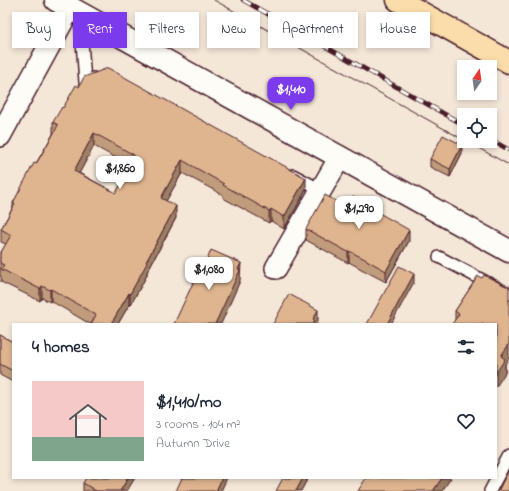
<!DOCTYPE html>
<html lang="en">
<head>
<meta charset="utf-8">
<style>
	body { margin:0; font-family:"Indie Flower",sans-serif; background:#f2f2f3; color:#1f2937; height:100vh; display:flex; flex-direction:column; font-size:15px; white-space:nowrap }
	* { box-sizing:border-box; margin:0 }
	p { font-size:13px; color:#747a83 }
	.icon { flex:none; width:22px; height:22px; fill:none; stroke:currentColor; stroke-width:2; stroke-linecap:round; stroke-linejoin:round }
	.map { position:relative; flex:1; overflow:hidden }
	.details { position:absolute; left:12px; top:323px; width:485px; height:156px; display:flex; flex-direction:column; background:#fff; border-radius:0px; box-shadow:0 2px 6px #0003 }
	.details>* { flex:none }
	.guide { position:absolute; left:12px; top:12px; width:485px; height:36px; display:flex; gap:8px }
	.needle { width:26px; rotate:13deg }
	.fabs { position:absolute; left:457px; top:60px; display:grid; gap:8px }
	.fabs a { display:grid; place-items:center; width:40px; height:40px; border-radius:0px; background:#fff; box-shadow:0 2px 6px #0003; font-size:20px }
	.price { position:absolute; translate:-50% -34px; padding:0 9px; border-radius:8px; background:#fff; color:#222; font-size:13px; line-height:26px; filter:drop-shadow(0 1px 2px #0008) }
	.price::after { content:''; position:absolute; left:50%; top:24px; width:12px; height:9px; margin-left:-6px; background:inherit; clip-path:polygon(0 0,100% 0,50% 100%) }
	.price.on { background:#7c3aed; color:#fff }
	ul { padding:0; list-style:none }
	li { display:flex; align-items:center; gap:12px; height:100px; padding:0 20px }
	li+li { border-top:1px solid #e0e1e3 }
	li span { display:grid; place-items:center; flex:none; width:112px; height:80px; border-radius:0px; color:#555 }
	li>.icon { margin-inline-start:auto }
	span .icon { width:48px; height:48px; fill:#fffc; stroke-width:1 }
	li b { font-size:17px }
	h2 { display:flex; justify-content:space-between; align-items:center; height:48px; padding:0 20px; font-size:17px }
	.tag { padding:0 14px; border-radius:0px; background:#fff; box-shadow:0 2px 6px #0003; font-size:14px; line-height:36px }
	.tag.on { background:#7c3aed; color:#fff }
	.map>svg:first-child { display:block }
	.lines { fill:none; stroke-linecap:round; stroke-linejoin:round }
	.service-casing { stroke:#4a1f2b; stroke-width:14 }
	.minor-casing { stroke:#4a1f2b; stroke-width:24 }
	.tertiary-casing { stroke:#4a1f2b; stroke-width:25 }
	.primary-casing { stroke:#4a1f2b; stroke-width:25 }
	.service { stroke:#fdfcf7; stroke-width:11 }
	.minor { stroke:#fdfcf7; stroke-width:21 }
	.tertiary { stroke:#fdfcf7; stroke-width:22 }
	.primary { stroke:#faddab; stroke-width:22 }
	.tram { stroke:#4a1f2b; stroke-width:1 }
	.rail-casing { stroke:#4a1f2b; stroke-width:4.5 }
	.rail { stroke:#fdfcf7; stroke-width:3; stroke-dasharray:9; stroke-linecap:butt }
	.wall { fill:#c09c7c; stroke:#4a1f2b; fill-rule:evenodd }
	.shaded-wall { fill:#9c7f65; stroke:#4a1f2b }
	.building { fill:#dfb590; stroke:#4a1f2b; fill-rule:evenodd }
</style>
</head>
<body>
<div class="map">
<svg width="509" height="491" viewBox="0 0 509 491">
	<rect width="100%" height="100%" fill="#f4e7d8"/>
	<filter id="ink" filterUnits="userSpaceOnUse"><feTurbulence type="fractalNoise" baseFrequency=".025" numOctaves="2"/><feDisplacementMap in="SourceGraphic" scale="8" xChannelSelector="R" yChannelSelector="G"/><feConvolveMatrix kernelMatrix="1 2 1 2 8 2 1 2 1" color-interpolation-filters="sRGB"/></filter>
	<g filter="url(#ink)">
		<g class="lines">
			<g class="service-casing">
				<g id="service">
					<polyline points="80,14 85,82 93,78"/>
					<polyline points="293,175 321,190"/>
					<polyline points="439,257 509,294"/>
					<polyline points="490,491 509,455"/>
				</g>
			</g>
			<g class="minor-casing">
				<g id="minor">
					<polyline points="0,136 70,8"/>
					<polyline points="276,268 340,157"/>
				</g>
			</g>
			<g class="tertiary-casing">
				<polyline id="tertiary" points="56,0 509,251"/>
			</g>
			<g class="primary-casing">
				<polyline id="primary" points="398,0 509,62"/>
			</g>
			<use href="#service" class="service"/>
			<use href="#minor" class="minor"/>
			<use href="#tertiary" class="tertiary"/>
			<use href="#primary" class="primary"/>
			<g class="tram">
				<polyline points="214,0 464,140"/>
				<polyline points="466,141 509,165"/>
			</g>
			<g class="rail-casing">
				<g id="rail">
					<polyline points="243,0 464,125"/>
					<polyline points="490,139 509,150"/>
				</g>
			</g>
			<use href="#rail" class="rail"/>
		</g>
		<g class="wall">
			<path d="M53,122l253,68 -22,39 -13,-8 -2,2 -46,-25v-3l-41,-22 -16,28 10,17 -29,54v3l-17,31 -1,-1 -11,19h-28l-39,-23 -1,1 -8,-4 -2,3 -39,-19v-6h-1v-22l6,-10 -5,-2v-13l12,-22v-4l40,-69zM94,146l37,20 -15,27 -37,-20z"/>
			<polygon points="462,153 450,177 430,167 430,159"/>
			<polygon points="373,210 409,241 386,282 363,270 349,262 348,263 306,240 306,229"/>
			<polygon points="478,276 505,364 505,373 455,320 455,311"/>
			<polygon points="0,335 13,342 13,382 0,375"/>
			<polygon points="83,483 127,491 83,491"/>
		</g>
		<g class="shaded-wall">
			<polygon points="94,133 94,146 74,183 74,171"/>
			<polygon points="462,145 462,153 450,177 450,169"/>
			<polygon points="182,160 182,173 161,210 161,198"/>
			<polygon points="306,178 306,190 284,229 284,217"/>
			<polygon points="176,206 176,218 147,272 147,275 130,306 130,294 146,262"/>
			<polygon points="271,209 271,221 269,223 269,211"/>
			<polygon points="409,230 409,241 386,282 386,271"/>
			<polygon points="349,251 349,262 348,263 348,252"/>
			<polygon points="241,263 240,281 221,324 215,324"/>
			<polygon points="414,274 414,282 391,324 387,324"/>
			<polygon points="42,286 42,298 40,301 40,289"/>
			<polygon points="51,289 51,301 50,302 50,290"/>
			<polygon points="129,293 129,305 118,324 111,324"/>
			<polygon points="318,310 318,321 316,324 313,324 313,319"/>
			<polygon points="509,344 509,358 505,364 505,373 496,387 496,373 501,356"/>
			<polygon points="128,478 135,478 127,491 120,491"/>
			<polygon points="222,478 227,478 221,491 216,491"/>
			<polygon points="303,478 308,478 301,491 296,491"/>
			<polygon points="442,478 451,478 442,491 433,491"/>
		</g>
		<g class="building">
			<path d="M108,68l198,110 -22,39 -13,-8 -2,2 -46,-26 1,-1 -42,-24 -21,38 15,8 -30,56 1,1 -17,31 -1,-1 -18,31h-20l5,-9 -45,-26 -1,1 -8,-4 -2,3 -39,-20 3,-4 -4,-2v-9l11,-19 -10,-6 14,-25 -2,-1 21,-40 2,1 18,-31 4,-8 -5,-3 9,-15 1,1 13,-23 3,2 5,-10zM94,133l40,22 -1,2 2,1 -19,35 -42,-22z"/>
			<polygon points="443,135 462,145 450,169 430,159"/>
			<polygon points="325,195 347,207 353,196 373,207 372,209 409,230 386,271 363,258 349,251 348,252 306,229"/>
			<polygon points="211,250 241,263 238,269 240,270 215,324 174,324 204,259 207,260"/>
			<polygon points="399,266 414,274 387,324 367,324"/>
			<polygon points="484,275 506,286 509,286 509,344 501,356 505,359 496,373 496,324 452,324 459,314 455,311 478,276 482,278"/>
			<polygon points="289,294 318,310 313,319 315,321 313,324 273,324"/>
			<polygon points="0,335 13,342 13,371 0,364"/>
			<polygon points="509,470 509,491 498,491"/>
			<polygon points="86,478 128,478 120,491 96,491 83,483"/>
			<polygon points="182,478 222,478 216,491 176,491"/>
			<polygon points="283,478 303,478 296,491 276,491"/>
			<polygon points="366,478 442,478 433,491 358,491"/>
		</g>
	</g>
</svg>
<div class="fabs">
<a><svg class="needle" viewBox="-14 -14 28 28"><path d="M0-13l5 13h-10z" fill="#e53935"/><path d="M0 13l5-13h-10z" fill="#747a83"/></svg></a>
<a><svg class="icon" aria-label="locate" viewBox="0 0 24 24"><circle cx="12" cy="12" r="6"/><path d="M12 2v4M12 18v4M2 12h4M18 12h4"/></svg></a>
</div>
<b class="price on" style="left:291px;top:111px">$1,410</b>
<b class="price" style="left:120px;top:190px">$1,860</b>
<b class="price" style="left:359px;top:230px">$1,290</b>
<b class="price" style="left:209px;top:291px">$1,080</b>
<div class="guide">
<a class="tag">Buy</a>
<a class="tag on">Rent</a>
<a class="tag">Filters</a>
<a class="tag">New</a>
<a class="tag">Apartment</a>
<a class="tag">House</a>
</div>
<section class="details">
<h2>4 homes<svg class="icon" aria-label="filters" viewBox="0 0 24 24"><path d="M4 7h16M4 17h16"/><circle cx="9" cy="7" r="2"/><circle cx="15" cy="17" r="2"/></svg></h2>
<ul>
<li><span style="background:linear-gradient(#f6c9c9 70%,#7fa58c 0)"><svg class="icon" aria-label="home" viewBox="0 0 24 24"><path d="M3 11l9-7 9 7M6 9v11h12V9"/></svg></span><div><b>$1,410/mo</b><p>3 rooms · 104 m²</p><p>Autumn Drive</p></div><svg class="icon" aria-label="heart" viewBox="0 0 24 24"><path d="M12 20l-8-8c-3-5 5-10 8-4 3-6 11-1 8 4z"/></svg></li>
</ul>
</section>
</div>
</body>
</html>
